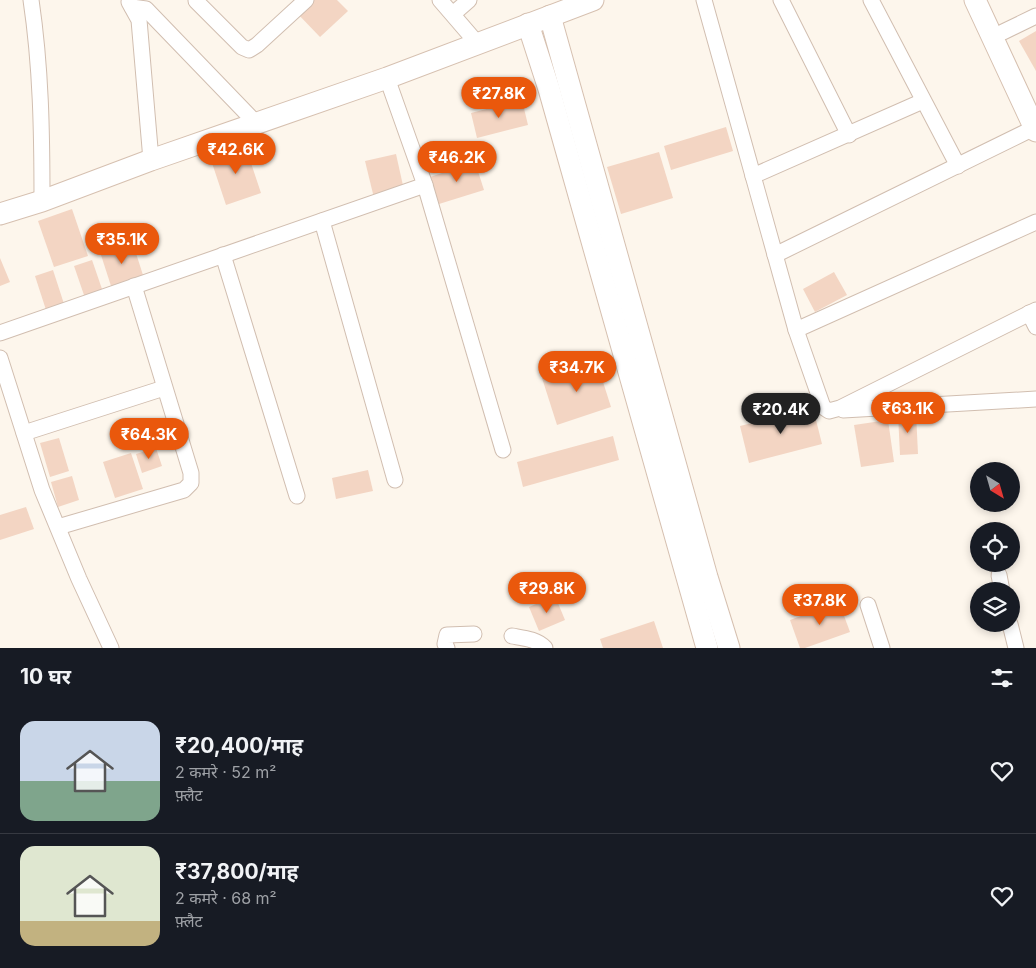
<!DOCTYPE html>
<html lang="hi">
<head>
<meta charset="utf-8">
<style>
	body { margin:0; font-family:Inter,"Noto Sans Devanagari",sans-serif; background:#242831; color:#f1f3f6; height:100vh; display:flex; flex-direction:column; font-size:19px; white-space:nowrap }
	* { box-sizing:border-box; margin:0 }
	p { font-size:16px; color:#9ea1a6 }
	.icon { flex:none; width:28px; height:28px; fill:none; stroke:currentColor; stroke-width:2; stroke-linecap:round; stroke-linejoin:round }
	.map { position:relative; height:648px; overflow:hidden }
	.panel { display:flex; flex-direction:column; background:#171b24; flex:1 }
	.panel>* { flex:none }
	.needle { width:32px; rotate:143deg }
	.controls { position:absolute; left:970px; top:462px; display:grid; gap:10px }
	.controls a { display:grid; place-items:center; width:50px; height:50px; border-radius:50%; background:#171b24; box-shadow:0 2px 8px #0003; font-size:25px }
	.price { position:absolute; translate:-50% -42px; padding:0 11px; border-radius:18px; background:#ea580c; color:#fff; font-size:16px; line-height:32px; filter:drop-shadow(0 1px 2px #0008) }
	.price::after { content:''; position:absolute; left:50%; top:30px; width:15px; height:11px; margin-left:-8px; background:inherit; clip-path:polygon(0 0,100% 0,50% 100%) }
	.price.on { background:#222; color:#fff }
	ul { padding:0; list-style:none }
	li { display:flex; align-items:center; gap:15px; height:125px; padding:0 20px }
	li+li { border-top:1px solid #363941 }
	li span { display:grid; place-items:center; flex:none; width:140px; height:100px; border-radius:15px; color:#555 }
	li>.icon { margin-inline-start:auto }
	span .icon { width:60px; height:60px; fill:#fffc; stroke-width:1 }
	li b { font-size:21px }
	h2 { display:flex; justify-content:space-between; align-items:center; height:60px; padding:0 20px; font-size:21px }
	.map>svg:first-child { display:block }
	.building { fill:#f3d5c3 }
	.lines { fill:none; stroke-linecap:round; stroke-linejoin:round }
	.street-casing { stroke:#d1beb0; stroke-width:17 }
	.secondary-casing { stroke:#d6c0b0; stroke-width:23 }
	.street { stroke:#fff; stroke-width:15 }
	.secondary { stroke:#fff; stroke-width:21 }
</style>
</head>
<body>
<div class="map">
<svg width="1036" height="648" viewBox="0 0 1036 648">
	<rect width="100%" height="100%" fill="#fdf6ec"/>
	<g class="building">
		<polygon points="310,0 337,0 348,11 320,37 296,12"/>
		<polygon points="1036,31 1036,71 1019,41"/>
		<polygon points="522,100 528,125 477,138 471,113"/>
		<polygon points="726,127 733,151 671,170 664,146"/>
		<polygon points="245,145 261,193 226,205 210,157"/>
		<polygon points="659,152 673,198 621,214 607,167"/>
		<polygon points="396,154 404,190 374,198 365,161"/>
		<polygon points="475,162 484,190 439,204 430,177"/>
		<polygon points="72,209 88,256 54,267 38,221"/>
		<polygon points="133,244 143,275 111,286 101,255"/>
		<polygon points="0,258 10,282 0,286"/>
		<polygon points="92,260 103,292 85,298 74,266"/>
		<polygon points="53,270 65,307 47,313 35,276"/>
		<polygon points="834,272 847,295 815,312 803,289"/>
		<polygon points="596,360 611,407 557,425 542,378"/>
		<polygon points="813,408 822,444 749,463 740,426"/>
		<polygon points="916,413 918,454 900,455 898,414"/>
		<polygon points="888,420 894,462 861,467 854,425"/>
		<polygon points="613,436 619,460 523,487 517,462"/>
		<polygon points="59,438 69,471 50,477 40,443"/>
		<polygon points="156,448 162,466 142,473 136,454"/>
		<polygon points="131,453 143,489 115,498 103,462"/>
		<polygon points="368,470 373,491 336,499 332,478"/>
		<polygon points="72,476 79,500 58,507 51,482"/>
		<polygon points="26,507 34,529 0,540 0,515"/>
		<polygon points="555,596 565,620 539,631 529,607"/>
		<polygon points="839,602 850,632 805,648 800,648 790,620"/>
		<polygon points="654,621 663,648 603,648 600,639"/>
	</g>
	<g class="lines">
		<g class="street-casing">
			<g id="street">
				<path d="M31,0c10,67 11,133 11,201"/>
				<polyline points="197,0 196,1 242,47 249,50 257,45 306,0"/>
				<polyline points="440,0 477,43"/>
				<polyline points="704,0 796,330 823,407 829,411 840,408 1036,310"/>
				<polyline points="781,0 849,135"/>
				<polyline points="871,0 958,166"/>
				<polyline points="129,2 139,20 151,160"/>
				<polyline points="132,7 146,9 256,123"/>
				<polyline points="453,14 469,0"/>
				<polyline points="1003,32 1036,16"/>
				<polyline points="753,176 923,101"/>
				<polyline points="425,185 503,450"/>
				<polyline points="322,221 395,480"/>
				<polyline points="223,255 297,496"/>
				<polyline points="775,255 1036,127"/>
				<polyline points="1029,313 1036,327"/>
				<polyline points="796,330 1036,222"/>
				<polyline points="0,333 425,185 387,78"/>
				<polyline points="0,358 42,490 79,579 111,648"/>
				<polyline points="843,410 1036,399"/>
				<polyline points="24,433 164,388"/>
				<polyline points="58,527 184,490 191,483 191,473 134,286"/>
				<polyline points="999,575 1002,591"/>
				<polyline points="868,605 882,648"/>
				<polyline points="1010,624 1016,648"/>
				<path d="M512,636c11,2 25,3 33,12"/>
				<polyline points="447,648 445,644 447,635 474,634"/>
			</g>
		</g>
		<g class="secondary-casing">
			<g id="secondary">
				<polyline points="975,0 1036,131"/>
				<polyline points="550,16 707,577 729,648"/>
				<polyline points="528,24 549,89 707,648"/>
				<polyline points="0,214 42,201 151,160 387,78 593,0"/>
			</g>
		</g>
		<use href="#street" class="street"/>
		<use href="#secondary" class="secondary"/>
	</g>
</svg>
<div class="controls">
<a><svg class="needle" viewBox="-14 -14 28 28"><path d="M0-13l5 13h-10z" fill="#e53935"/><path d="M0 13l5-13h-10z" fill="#9ea1a6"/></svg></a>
<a><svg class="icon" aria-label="locate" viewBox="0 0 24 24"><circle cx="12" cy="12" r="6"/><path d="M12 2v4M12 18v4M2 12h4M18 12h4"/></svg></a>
<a><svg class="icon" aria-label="layers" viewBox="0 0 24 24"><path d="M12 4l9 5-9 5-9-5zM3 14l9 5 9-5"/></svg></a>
</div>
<b class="price" style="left:499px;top:119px">₹27.8K</b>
<b class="price" style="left:236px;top:175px">₹42.6K</b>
<b class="price" style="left:457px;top:183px">₹46.2K</b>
<b class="price" style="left:122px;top:265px">₹35.1K</b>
<b class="price" style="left:577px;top:393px">₹34.7K</b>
<b class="price" style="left:908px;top:434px">₹63.1K</b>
<b class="price on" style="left:781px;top:435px">₹20.4K</b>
<b class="price" style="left:149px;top:460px">₹64.3K</b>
<b class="price" style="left:547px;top:614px">₹29.8K</b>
<b class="price" style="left:820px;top:626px">₹37.8K</b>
</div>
<section class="panel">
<h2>10 घर<svg class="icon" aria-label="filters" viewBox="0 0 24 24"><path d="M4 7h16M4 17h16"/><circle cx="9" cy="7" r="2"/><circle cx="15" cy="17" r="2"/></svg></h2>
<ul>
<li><span style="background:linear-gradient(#c9d6e8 60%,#7fa58c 0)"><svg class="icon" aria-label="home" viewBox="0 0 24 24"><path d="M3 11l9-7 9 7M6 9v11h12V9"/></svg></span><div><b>₹20,400/माह</b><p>2 कमरे · 52 m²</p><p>फ़्लैट</p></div><svg class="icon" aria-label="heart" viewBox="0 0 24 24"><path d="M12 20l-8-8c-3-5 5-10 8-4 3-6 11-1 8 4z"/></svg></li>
<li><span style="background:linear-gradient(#dfe7d0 75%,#c2b280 0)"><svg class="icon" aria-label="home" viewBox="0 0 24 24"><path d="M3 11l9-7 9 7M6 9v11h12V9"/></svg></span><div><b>₹37,800/माह</b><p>2 कमरे · 68 m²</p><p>फ़्लैट</p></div><svg class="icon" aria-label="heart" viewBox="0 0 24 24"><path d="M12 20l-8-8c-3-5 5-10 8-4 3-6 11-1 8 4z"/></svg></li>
</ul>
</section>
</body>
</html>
